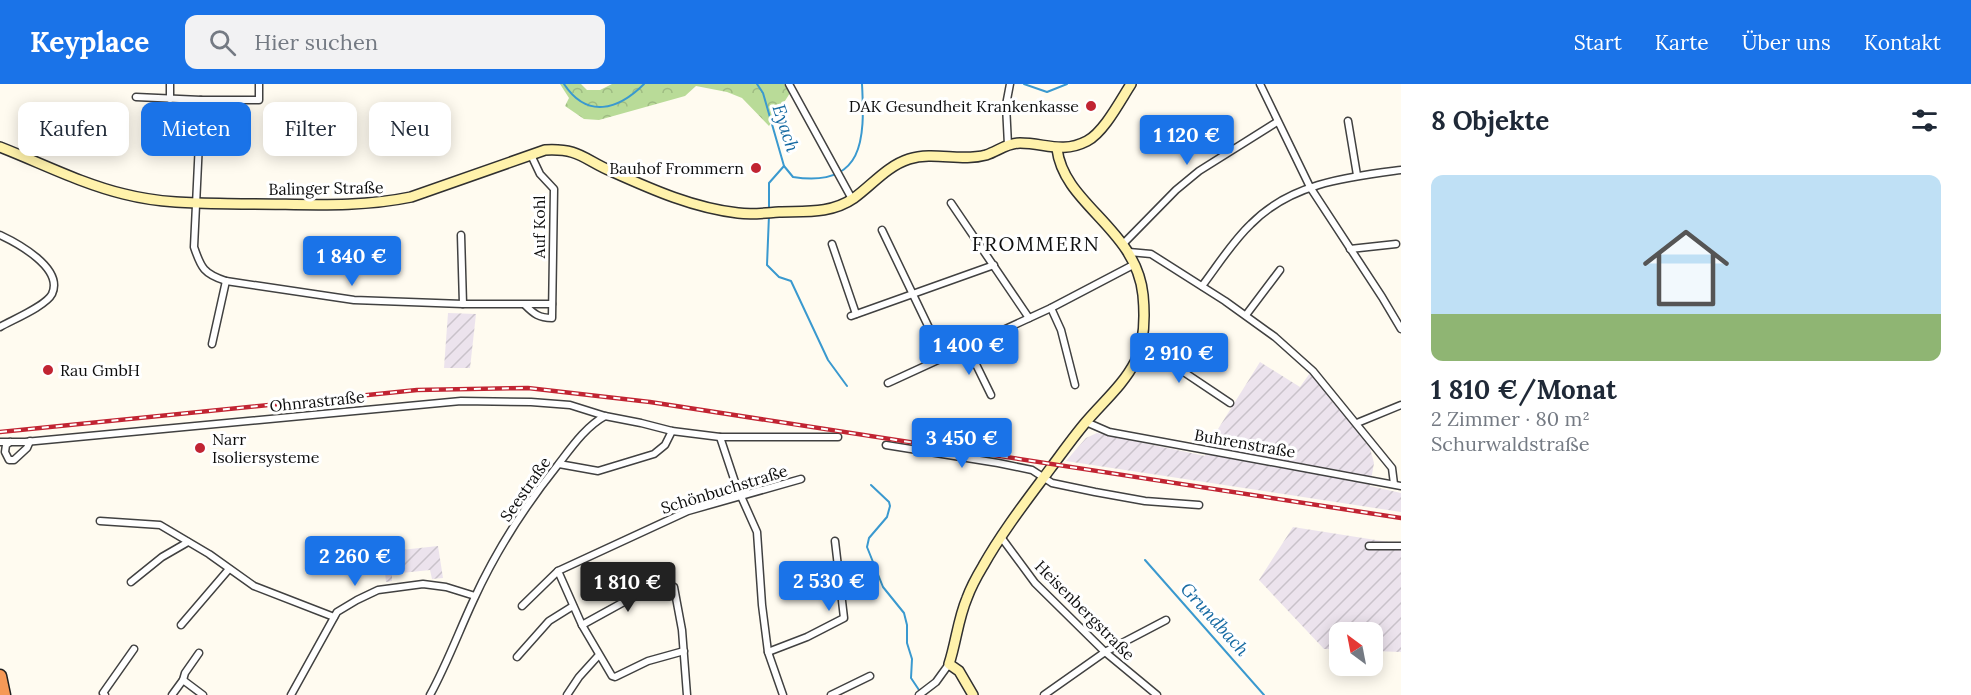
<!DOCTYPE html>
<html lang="de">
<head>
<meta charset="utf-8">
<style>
	body { margin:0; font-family:Lora,serif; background:#f2f2f3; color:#1f2937; height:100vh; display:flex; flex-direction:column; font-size:22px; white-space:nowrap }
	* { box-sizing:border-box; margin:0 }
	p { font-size:20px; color:#747a83 }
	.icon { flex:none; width:33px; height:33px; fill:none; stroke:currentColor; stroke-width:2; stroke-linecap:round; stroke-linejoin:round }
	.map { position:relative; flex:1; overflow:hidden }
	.side { display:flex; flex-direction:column; background:#fff; width:570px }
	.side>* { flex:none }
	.hud { position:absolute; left:18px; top:18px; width:570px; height:54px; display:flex; gap:12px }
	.needle { width:39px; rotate:328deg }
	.fabs { position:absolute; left:1329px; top:538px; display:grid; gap:12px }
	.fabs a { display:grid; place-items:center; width:54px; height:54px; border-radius:12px; background:#fff; box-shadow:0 3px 15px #0003; font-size:30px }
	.price { position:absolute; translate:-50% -51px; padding:0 14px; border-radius:6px; background:#1a73e8; color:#fff; font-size:20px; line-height:39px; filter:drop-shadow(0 2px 3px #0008) }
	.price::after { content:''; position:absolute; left:50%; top:36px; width:18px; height:14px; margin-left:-9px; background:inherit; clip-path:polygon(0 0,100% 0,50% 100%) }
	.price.selected { background:#222; color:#fff }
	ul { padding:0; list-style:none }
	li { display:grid; align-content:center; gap:12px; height:318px; padding:0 30px }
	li+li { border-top:2px solid #e0e1e3 }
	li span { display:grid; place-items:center; height:186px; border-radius:12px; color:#555 }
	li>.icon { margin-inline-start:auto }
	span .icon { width:108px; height:108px; fill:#fffc; stroke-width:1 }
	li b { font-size:26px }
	h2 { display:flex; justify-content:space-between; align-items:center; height:72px; padding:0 30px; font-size:26px }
	.chip { padding:0 21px; border-radius:12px; background:#fff; box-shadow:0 3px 15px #0003; font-size:21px; line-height:54px }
	.chip.selected { background:#1a73e8; color:#fff }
	header { display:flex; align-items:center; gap:36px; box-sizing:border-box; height:84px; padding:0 30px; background:#1a73e8; color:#fff }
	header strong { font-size:28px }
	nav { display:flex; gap:33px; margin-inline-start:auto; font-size:21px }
	.search { width:420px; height:54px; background:#f2f2f3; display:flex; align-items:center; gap:15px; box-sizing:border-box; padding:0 21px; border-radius:12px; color:#747a83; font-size:22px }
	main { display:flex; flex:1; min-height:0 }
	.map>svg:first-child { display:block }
	.industrial { fill:url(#industrial-furrows) }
	.forest { fill:url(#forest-crowns) }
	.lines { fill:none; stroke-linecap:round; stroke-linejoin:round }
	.stream { stroke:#3a99cf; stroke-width:2 }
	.street-casing { stroke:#414141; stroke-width:9 }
	.secondary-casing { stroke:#303030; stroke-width:12 }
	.highway-casing { stroke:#1f1f1f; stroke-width:15 }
	.street { stroke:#fff; stroke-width:6 }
	.secondary { stroke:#fff2ab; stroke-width:9 }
	.highway { stroke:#f69957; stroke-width:12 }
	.rail-casing { stroke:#c12432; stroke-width:4.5 }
	.rail { stroke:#fff; stroke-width:2; stroke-dasharray:7; stroke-linecap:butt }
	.poi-dot { fill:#c12432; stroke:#fff; stroke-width:2 }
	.labels { text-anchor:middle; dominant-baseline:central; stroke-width:6; stroke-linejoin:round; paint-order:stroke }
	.poi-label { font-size:16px; fill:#0e0e0e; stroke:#fff; text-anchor:end }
	.street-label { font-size:16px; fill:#0e0e0e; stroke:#fff }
	.water-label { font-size:18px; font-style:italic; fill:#166aa2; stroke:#fff }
	.quarter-label { font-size:20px; letter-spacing:1.5px; fill:#0e0e0e; stroke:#fff }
</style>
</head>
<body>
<header>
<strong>Keyplace</strong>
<div class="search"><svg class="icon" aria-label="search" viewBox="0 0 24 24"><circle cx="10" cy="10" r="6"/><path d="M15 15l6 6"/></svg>Hier suchen</div>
<nav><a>Start</a><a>Karte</a><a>Über uns</a><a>Kontakt</a></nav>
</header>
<main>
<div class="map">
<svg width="1401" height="611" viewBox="0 0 1401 611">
	<defs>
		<pattern id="industrial-furrows" width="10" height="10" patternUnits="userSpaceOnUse" patternTransform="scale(1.5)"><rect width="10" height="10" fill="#ece3ed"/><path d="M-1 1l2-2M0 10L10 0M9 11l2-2" fill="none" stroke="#c9c2ca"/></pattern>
		<pattern id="forest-crowns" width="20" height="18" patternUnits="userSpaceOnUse" patternTransform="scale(1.5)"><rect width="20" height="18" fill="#b9db98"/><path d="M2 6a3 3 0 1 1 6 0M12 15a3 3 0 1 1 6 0" fill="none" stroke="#9ebb82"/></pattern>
	</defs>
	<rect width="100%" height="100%" fill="#fffbf0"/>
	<g class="industrial">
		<polygon points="448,229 476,230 470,284 444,284"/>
		<polygon points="1260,278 1300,303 1310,289 1370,364 1374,379 1370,402 1401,409 1401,428 1066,377 1086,354 1097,349 1205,372 1208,361"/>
		<polygon points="1293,443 1401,460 1401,568 1373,567 1372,549 1340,549 1339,565 1324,565 1259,496"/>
		<polygon points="438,462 443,494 432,495 430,486 392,490 392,497 386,498 383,468"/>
	</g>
	<polygon class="forest" points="560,0 581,0 587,6 600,6 612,0 784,0 790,9 769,42 742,14 727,8 696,2 685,12 599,36 584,35 565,22 569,14"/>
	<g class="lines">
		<g class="stream">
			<path d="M564,0c23,35 54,26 80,0"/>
			<path d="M757,0l6,9 21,73 9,11c71,11 72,-37 69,-93"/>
			<polyline points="1024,0 1047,8 1067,0"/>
			<polyline points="769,125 769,99 784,82"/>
			<polyline points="769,131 767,181 779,193 791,197 828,276 847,302"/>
			<polyline points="871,401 889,418 890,422 887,433 869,454 867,463 883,503 904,529 907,541 907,559 912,575 911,594 921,609"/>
			<polyline points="1145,476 1264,611"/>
		</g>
		<g class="street-casing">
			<g id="street">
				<polyline points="789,0 852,115"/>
				<polyline points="1260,0 1310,103 1382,213 1401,245"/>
				<path d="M136,13l65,3 -7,147c7,21 10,27 32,34l128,19 109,4h89"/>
				<polyline points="170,15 170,0"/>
				<polyline points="201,16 259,16 259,0"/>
				<polyline points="1348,37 1357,91"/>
				<polyline points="1008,61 1006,21 1010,0"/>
				<polyline points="951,119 1029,234"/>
				<polyline points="882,146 943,273"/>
				<path d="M0,151c17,8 64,33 52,59 -6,12 -40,26 -52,33"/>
				<polyline points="461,151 463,220"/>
				<polyline points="832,160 856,230"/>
				<polyline points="1123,160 1176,106 1199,87 1277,38"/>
				<polyline points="1350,165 1396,160"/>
				<polyline points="1129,168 1151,170 1225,217 1275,253 1313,287 1392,384 1394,400"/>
				<path d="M1202,202c16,-21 30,-44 49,-62 40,-41 97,-47 150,-54"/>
				<path d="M525,221c9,9 14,13 27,13l2,-129 -14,-15 -9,-19"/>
				<polyline points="1051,224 1061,246 1075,301"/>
				<polyline points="1246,231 1280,186"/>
				<polyline points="851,232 994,181"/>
				<polyline points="212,260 226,197"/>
				<polyline points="1142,260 1230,319"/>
				<polyline points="967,262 991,311"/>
				<polyline points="888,299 1051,224 1135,180"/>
				<polyline points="1086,338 1109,348 1401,402"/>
				<polyline points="1357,339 1401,321"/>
				<polyline points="720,353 736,401 757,448 762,521 768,568 783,611"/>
				<polyline points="0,358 25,358 461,317 531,318 570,321 605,332 641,339 672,347 720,353 838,353"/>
				<polyline points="10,358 6,361 5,368 9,376 14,376 27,364 30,357"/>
				<polyline points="886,361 998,379 1032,386 1052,399 1095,408 1145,417 1199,421"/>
				<polyline points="559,380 598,387 654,370 665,361 672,347"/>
				<polyline points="100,437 160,441 209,470 254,502 334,533"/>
				<polyline points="1001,453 1035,499 1105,568 1157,611"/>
				<polyline points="1369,462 1401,462"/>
				<polyline points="131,498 162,473 188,458"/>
				<polyline points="522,522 558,487"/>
				<polyline points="181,541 229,485"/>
				<polyline points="582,541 631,514 669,501 674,503 682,546 687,611"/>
				<polyline points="684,567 648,577 615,593 612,592 582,541 558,487 688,427 801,395"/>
				<polyline points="768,568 807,553 844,534 835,457"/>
				<polyline points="517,573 549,537 573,522"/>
				<polyline points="183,596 185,589 199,569"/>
				<polyline points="105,611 103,609 134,565"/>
				<polyline points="172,611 183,596 203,611"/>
				<polyline points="291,611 337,528 357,516 378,506 423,500 446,503 475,512"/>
				<path d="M430,611c17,-31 29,-64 44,-96 22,-48 51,-93 83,-133 14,-18 28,-39 48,-50"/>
				<polyline points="567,611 579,593 598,572"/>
				<polyline points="831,611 870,592"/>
				<polyline points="919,611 936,598 949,580"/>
				<polyline points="1044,611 1105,568 1166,536"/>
			</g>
		</g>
		<g class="secondary-casing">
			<g id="secondary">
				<path d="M0,63c41,16 82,37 124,47 43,11 84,9 128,10 53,0 106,4 159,-7l134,-47c35,-2 39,10 68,22 40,18 81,36 125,41 14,2 27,0 41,-1 26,-1 52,2 75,-14 18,-13 33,-32 55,-39 25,-8 52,3 77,-4 12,-4 21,-12 34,-12 25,0 42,11 67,-2 17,-9 33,-40 44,-57"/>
				<path d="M973,611l-14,-24 -10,-7c7,-21 9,-45 18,-66 4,-11 10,-22 16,-32 19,-34 44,-66 67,-97 12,-16 24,-33 36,-47 17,-20 37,-37 49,-60 10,-20 10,-46 8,-67 -7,-67 -79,-90 -86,-146"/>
			</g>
		</g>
		<g class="highway-casing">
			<polyline id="highway" points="0,592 4,611"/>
		</g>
		<use href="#street" class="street"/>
		<use href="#secondary" class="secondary"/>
		<use href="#highway" class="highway"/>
		<g class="rail-casing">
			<polyline id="rail" points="0,348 417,306 528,304 650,318 1401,434"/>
		</g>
		<use href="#rail" class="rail"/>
	</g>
	<g class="poi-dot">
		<circle cx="1091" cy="22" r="6"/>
		<circle cx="756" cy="84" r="6"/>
		<circle cx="48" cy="286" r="6"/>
		<circle cx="200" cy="364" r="6"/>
	</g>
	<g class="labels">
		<g class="poi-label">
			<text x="1079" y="22">DAK Gesundheit Krankenkasse</text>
			<text x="744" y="84">Bauhof Frommern</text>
			<text x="60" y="286" text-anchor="start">Rau GmbH</text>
			<text x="212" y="355" text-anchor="start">Narr<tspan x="212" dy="18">Isoliersysteme</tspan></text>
		</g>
		<g class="street-label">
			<text transform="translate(326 104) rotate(-1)">Balinger Straße</text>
			<text transform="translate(539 143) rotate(-90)">Auf Kohl</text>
			<text transform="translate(317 317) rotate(-6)">Ohnrastraße</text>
			<text transform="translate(1245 359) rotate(10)">Buhrenstraße</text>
			<text transform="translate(525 405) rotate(-55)">Seestraße</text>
			<text transform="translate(724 405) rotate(-17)">Schönbuchstraße</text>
			<text transform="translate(1085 526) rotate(45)">Heisenbergstraße</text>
		</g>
		<g class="water-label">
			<text transform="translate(786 44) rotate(72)">Eyach</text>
			<text transform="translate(1215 535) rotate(48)">Grundbach</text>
		</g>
		<g class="quarter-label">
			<text x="1036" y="159">FROMMERN</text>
		</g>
	</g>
</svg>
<div class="fabs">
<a><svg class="needle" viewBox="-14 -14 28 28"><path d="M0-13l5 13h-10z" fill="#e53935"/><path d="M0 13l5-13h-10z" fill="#747a83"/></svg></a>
</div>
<b class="price" style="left:1187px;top:82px">1 120 €</b>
<b class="price" style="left:352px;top:203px">1 840 €</b>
<b class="price" style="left:969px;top:292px">1 400 €</b>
<b class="price" style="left:1179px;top:300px">2 910 €</b>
<b class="price" style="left:962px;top:385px">3 450 €</b>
<b class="price" style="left:355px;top:503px">2 260 €</b>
<b class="price" style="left:829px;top:528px">2 530 €</b>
<b class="price selected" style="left:628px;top:529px">1 810 €</b>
<div class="hud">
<a class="chip">Kaufen</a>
<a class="chip selected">Mieten</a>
<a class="chip">Filter</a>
<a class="chip">Neu</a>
</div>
</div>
<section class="side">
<h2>8 Objekte<svg class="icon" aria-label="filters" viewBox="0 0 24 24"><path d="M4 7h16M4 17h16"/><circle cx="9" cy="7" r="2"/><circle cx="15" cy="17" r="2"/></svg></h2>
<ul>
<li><span style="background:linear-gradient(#bfe0f5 75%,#8fb573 0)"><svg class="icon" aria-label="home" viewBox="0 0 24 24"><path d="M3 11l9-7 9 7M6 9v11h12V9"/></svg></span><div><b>1 810 €/Monat</b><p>2 Zimmer · 80 m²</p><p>Schurwaldstraße</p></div></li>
</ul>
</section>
</main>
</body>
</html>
